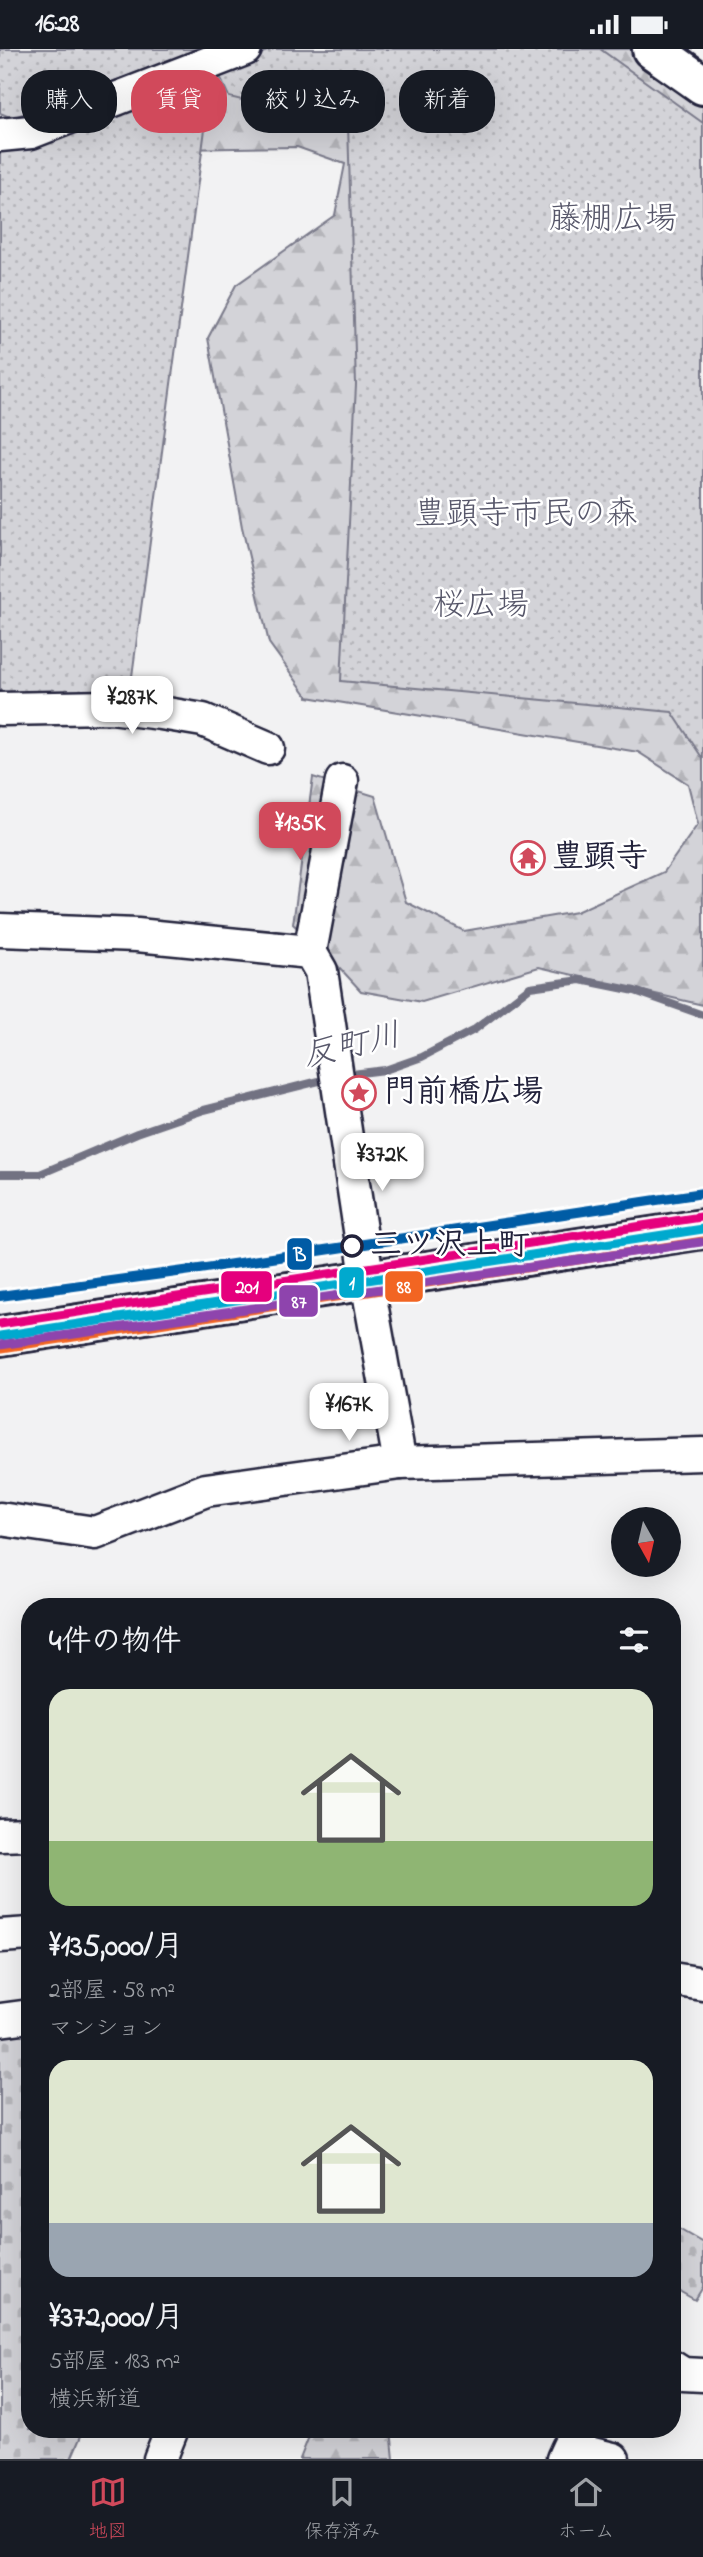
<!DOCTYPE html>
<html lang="ja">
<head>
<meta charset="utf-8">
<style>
	body { margin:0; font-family:"Indie Flower","Klee One",sans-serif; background:#20242c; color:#f1f3f6; height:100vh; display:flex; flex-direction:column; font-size:26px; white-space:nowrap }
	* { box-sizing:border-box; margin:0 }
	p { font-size:23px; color:#9ea1a6 }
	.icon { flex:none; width:38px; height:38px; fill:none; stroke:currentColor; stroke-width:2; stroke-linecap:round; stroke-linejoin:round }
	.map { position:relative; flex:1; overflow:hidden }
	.sheet { position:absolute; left:21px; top:1549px; width:660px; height:840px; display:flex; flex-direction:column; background:#171b24; border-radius:28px; box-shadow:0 7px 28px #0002 }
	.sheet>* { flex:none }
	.hud { position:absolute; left:21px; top:21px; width:662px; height:63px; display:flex; gap:14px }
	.needle { width:46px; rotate:172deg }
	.fabs { position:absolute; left:611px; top:1458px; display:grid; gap:14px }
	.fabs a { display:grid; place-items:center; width:70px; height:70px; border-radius:50%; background:#171b24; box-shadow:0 7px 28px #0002; font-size:35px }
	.price { position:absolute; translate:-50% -60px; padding:0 16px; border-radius:14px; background:#fff; color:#222; font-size:23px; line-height:46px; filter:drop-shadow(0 2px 4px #0008) }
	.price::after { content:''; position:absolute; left:50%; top:42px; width:21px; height:16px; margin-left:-10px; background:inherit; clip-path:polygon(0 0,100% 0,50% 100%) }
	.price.selected { background:#d1495b; color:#fff }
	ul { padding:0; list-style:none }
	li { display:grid; align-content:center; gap:14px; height:371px; padding:0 28px }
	li span { display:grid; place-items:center; height:217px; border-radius:21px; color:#555 }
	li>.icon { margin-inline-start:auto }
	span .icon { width:126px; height:126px; fill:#fffc; stroke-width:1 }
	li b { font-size:30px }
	h2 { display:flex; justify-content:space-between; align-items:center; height:84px; padding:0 28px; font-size:30px }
	.chip { padding:0 24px; border-radius:28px; background:#171b24; box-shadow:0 7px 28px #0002; font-size:24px; line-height:63px }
	.chip.selected { background:#d1495b; color:#fff }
	.status { display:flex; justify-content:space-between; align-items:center; height:49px; padding:0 35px; background:#171b24; direction:ltr }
	.status svg { height:19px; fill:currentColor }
	.tabs { display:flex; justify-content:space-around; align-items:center; height:98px; border-top:2px solid #363941; background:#171b24; font-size:19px; color:#9ea1a6 }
	.tabs a { display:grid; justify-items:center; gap:4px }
	.tabs .selected { color:#d1495b }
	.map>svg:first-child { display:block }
	.forest { fill:url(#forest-firs); stroke:#7a7a8a; stroke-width:2 }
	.cemetery { fill:url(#cemetery-stones); stroke:#7a7a8a; stroke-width:2 }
	.park { fill:url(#park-dots); stroke:#7a7a8a; stroke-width:2 }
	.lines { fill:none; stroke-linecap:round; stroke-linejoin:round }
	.stream { stroke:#727282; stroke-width:8 }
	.minor-casing { stroke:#22223b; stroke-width:37 }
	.tertiary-casing { stroke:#22223b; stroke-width:44 }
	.trunk-casing { stroke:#22223b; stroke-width:44 }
	.minor { stroke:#fff; stroke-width:32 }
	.tertiary { stroke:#fff; stroke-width:38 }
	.trunk { stroke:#fff; stroke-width:38 }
	.bus-1-casing { stroke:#fff; stroke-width:14 }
	.bus-2-casing { stroke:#fff; stroke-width:14 }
	.bus-3-casing { stroke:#fff; stroke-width:14 }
	.bus-4-casing { stroke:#fff; stroke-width:14 }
	.bus-1 { stroke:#00a9ce; stroke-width:9 }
	.bus-2 { stroke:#f26522; stroke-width:9 }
	.bus-3 { stroke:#e5007d; stroke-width:9 }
	.bus-4 { stroke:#8e44ad; stroke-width:9 }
	.metro-1-casing { stroke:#fff; stroke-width:16 }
	.metro-1 { stroke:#005ba5; stroke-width:10 }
	.stop-dot { fill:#fff; stroke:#22223b; stroke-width:3.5 }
	.labels { text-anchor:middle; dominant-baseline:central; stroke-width:5; stroke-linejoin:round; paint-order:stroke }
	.park-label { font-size:32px; fill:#57576a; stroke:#fff }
	.poi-label { font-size:32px; font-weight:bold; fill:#22223b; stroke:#fff; text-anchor:start }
	.stop-label { font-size:32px; font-weight:bold; fill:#22223b; stroke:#fff; text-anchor:start }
	.water-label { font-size:33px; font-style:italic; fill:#58586b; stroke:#fff }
	.line-badge { stroke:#fff; stroke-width:2.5 }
	.badge-label { font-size:19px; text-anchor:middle; font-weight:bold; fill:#fff }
</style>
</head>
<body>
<div class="status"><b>16:28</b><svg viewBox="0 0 49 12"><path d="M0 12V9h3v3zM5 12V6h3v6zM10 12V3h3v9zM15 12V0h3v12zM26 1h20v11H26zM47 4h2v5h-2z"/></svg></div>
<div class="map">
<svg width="703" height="2410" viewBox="0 0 703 2410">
	<defs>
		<pattern id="forest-firs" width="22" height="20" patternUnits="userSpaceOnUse" patternTransform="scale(1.75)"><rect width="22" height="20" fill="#d3d3d8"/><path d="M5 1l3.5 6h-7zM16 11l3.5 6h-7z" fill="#b5b5ba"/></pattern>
		<pattern id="cemetery-stones" width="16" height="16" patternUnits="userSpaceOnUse" patternTransform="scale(1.75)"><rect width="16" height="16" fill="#d3d3d8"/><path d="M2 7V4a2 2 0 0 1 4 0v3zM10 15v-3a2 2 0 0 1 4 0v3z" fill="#b5b5ba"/></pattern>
		<pattern id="park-dots" width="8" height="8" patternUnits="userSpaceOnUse" patternTransform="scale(1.75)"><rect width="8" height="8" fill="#d3d3d8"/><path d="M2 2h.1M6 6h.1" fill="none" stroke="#b5b5ba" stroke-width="1.8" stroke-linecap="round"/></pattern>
	</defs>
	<rect width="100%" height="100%" fill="#f2f2f3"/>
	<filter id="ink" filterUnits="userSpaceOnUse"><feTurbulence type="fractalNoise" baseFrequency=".0143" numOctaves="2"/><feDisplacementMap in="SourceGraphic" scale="14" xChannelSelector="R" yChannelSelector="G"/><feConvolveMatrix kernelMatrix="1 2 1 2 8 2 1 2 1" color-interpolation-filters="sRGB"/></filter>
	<g filter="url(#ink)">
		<g class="forest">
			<polygon points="0,0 652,0 703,36 703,956 539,918 422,953 361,942 338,917 293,875 313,728 375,747 406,853 464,882 576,863 664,823 698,775 688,735 638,703 308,648 269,594 242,478 208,289 236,236 335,166 345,115 297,98 122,101 43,60 0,47"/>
			<polygon points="312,2380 391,2380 394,2410 300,2410"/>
		</g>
		<g class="cemetery">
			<polygon points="30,1976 30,2380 84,2380 71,2410 0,2410 0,1979"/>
			<polygon points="672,2176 703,2194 703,2238 695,2251 672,2238"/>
		</g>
		<g class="park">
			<polygon points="0,0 203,0 12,69 0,64"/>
			<polygon points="274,0 600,0 703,74 703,710 672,663 341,632 356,336 348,76 229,48 216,19"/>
			<polygon points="211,35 129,650 58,642 0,645 0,101"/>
		</g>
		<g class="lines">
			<g class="stream">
				<polyline points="344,1026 385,1021 422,1008 474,981 530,938 581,931 635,942 703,966"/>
				<polyline points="0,1125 40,1125 137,1084 204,1061 331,1029"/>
			</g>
			<g class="minor-casing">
				<g id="minor">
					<polyline points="0,86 31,83 245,0"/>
					<polyline points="0,660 110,658 161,664 203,671 268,699"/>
					<polyline points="0,881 137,886 310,903 321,922 371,1254 400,1414"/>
					<polyline points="310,903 342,732"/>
					<polyline points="0,1470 95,1484 206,1441 400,1414 703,1405"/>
					<polyline points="0,1786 30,1785"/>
					<polyline points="0,1887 30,1885"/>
					<polyline points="672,1930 703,1935"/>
					<polyline points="0,1971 30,1967"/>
					<polyline points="672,2318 683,2325 703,2326"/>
					<polyline points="160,2410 172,2380"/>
					<polyline points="563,2410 568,2399 613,2410"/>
				</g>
			</g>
			<g class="tertiary-casing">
				<polyline id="tertiary" points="652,0 703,36"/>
			</g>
			<g class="trunk-casing">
				<polyline id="trunk" points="0,1287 703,1180"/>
			</g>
			<use href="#minor" class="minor"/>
			<use href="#tertiary" class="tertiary"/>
			<use href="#trunk" class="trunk"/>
			<g class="bus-1-casing">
				<polyline id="bus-1" points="0,1287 703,1180"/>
			</g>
			<g class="bus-2-casing">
				<polyline id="bus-2" points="2,1299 703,1192"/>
			</g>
			<g class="bus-3-casing">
				<polyline id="bus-3" points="0,1275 701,1168"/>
			</g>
			<g class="bus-4-casing">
				<polyline id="bus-4" points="0,1296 701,1193"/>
			</g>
			<use href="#bus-1" class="bus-1"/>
			<use href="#bus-2" class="bus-2"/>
			<use href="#bus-3" class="bus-3"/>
			<use href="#bus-4" class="bus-4"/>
			<g class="metro-1-casing">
				<polyline id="metro-1" points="0,1247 199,1220 703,1144"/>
			</g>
			<use href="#metro-1" class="metro-1"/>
		</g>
	</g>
	<defs>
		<g id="temple-ring" transform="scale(1.75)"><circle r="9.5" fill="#fff" stroke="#d1495b" stroke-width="1.5"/><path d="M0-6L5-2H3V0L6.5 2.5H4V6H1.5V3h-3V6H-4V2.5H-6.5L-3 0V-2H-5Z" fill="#d1495b"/></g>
		<g id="sight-ring" transform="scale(1.75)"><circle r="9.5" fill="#fff" stroke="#d1495b" stroke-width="1.5"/><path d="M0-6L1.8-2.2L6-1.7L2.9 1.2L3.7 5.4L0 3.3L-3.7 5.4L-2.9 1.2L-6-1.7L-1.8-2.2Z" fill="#d1495b"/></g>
	</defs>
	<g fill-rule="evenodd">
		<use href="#temple-ring" x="528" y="809"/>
		<use href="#sight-ring" x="359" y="1044"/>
	</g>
	<circle class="stop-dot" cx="352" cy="1197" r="10"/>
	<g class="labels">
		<g class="park-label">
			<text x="613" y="171">藤棚広場</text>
			<text x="526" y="466">豊顕寺市民の森</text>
			<text x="481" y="557">桜広場</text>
		</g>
		<g class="poi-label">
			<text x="552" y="809">豊顕寺</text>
			<text x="384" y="1044">門前橋広場</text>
		</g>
		<g class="stop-label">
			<text x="370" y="1197">三ツ沢上町</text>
		</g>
		<g class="water-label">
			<text transform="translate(352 998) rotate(-13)">反町川</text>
		</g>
	</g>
	<g class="line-badge">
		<rect x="286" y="1188" width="27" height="34" rx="7" fill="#005ba5"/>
		<rect x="338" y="1217" width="27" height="33" rx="7" fill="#00a9ce"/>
		<rect x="220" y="1221" width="53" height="33" rx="7" fill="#e5007d"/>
		<rect x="384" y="1221" width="40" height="33" rx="7" fill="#f26522"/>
		<rect x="278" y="1235" width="41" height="34" rx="7" fill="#8e44ad"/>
	</g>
	<g class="badge-label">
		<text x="300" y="1212">B</text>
		<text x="352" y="1240">1</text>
		<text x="247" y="1244">201</text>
		<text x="404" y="1244">88</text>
		<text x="299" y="1259">87</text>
	</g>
</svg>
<div class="fabs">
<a><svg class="needle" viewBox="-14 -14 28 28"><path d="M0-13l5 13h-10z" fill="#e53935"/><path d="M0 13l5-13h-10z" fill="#9ea1a6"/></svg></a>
</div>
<b class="price" style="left:132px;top:687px">¥287K</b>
<b class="price selected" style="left:300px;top:813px">¥135K</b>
<b class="price" style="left:382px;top:1144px">¥372K</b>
<b class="price" style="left:349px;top:1394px">¥167K</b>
<div class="hud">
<a class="chip">購入</a>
<a class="chip selected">賃貸</a>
<a class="chip">絞り込み</a>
<a class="chip">新着</a>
</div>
<section class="sheet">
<h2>4件の物件<svg class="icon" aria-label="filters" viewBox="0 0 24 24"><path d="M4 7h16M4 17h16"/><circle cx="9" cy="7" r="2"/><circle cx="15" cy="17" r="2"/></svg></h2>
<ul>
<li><span style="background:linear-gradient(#dfe7d0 70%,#8fb573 0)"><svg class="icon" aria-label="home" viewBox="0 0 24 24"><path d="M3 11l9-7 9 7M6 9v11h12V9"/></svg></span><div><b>¥135,000/月</b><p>2部屋 · 58 m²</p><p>マンション</p></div></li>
<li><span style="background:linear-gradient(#dfe7d0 75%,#9aa5b1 0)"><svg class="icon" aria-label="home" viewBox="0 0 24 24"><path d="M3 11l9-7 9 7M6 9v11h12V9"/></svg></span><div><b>¥372,000/月</b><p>5部屋 · 183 m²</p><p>横浜新道</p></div></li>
</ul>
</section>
</div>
<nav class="tabs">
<a class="selected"><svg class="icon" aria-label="map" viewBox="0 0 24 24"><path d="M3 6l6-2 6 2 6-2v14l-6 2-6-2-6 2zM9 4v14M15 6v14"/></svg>地図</a>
<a><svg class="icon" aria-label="saved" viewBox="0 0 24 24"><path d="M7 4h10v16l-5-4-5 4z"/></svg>保存済み</a>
<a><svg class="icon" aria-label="home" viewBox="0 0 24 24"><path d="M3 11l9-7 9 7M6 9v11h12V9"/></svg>ホーム</a>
</nav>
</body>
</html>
